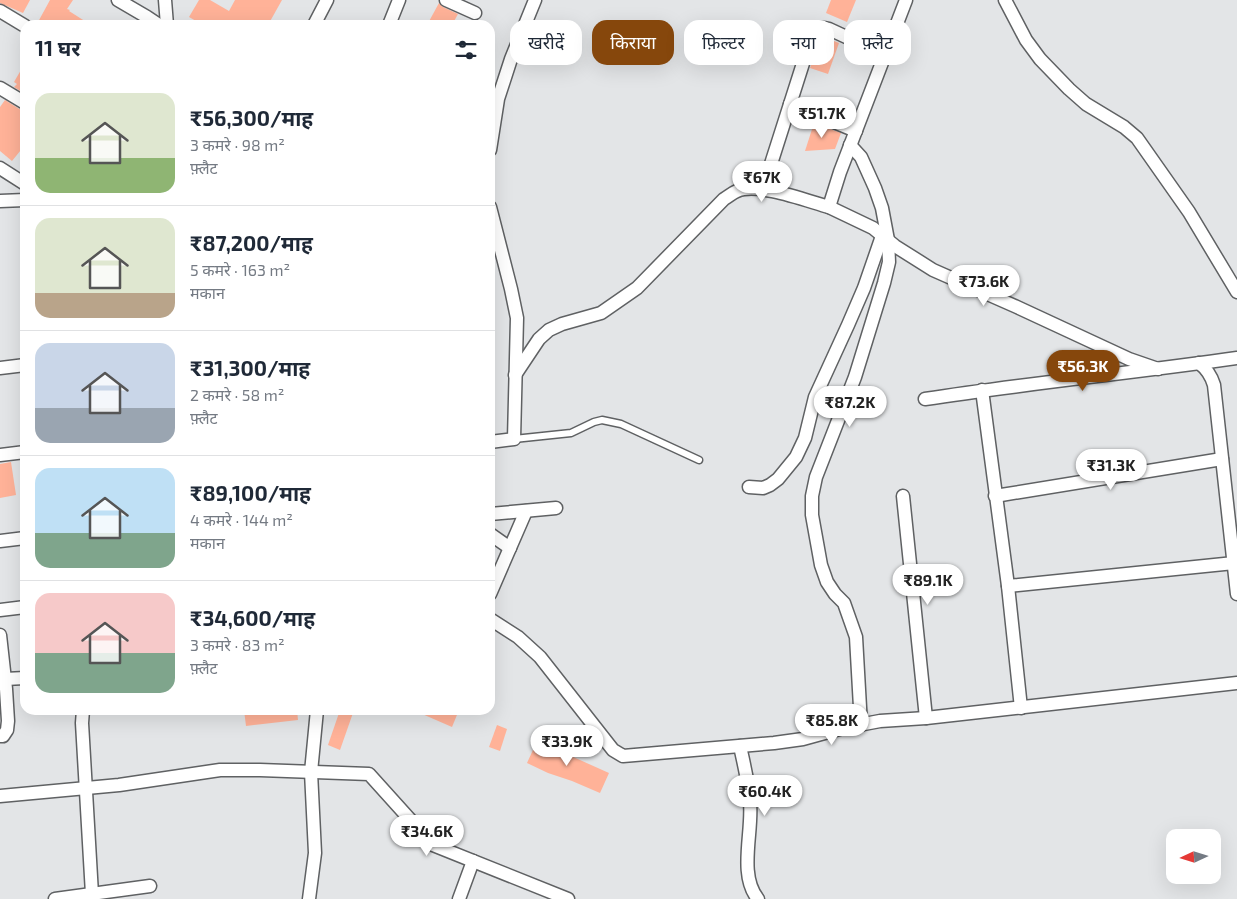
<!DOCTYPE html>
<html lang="hi">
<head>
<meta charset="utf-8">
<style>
	body { margin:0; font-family:"Exo 2","Noto Sans Devanagari",sans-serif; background:#f6f6f7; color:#1f2937; height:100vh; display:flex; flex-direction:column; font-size:19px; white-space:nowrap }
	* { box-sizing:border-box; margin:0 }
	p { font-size:16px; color:#747a83 }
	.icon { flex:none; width:28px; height:28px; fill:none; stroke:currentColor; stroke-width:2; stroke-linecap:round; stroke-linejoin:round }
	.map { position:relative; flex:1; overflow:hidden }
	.panel { position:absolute; left:20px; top:20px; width:475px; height:695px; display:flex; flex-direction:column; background:#fff; border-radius:15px; box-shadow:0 5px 20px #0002 }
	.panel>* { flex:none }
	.top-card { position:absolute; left:510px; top:20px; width:475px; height:45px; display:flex; gap:10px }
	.needle { width:32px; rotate:266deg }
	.fabs { position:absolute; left:1166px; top:829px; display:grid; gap:10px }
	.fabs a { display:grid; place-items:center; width:55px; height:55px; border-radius:10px; background:#fff; box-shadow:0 5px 20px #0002; font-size:25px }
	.price { position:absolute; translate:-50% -42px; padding:0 11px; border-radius:18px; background:#fff; color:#222; font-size:16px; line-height:32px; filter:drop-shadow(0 1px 2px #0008) }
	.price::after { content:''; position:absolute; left:50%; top:30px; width:15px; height:11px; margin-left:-8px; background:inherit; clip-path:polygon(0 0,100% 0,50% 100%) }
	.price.on { background:#86470c; color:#fff }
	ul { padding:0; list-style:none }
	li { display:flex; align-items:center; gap:15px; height:125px; padding:0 15px }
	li+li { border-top:1px solid #e0e1e3 }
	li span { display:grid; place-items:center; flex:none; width:140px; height:100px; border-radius:15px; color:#555 }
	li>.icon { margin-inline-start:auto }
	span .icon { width:60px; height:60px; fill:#fffc; stroke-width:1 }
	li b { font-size:21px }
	h2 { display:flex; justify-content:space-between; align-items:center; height:60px; padding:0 15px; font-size:21px }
	.pill { padding:0 18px; border-radius:15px; background:#fff; box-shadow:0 5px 20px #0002; font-size:18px; line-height:45px }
	.pill.on { background:#86470c; color:#fff }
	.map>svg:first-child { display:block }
	.building { fill:#ffb298 }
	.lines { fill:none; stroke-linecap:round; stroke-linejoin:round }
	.service-casing { stroke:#5f6163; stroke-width:9 }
	.minor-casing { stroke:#5f6163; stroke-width:15 }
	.service { stroke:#fff; stroke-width:6 }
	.minor { stroke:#fff; stroke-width:12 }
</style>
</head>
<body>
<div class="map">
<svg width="1237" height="899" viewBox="0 0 1237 899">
	<rect width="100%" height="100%" fill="#e3e5e7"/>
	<g class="building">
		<polygon points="0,0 30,0 23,13 0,3"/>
		<polygon points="50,0 73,0 67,9 70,10 69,11 91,25 44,25 38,22"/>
		<polygon points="199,0 210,0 229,11 235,0 282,0 268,25 203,25 189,17"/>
		<polygon points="831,0 856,0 847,22 826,13"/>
		<polygon points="439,3 443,7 458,14 452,25 427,25"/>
		<polygon points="821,36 839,43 828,74 810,68"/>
		<polygon points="25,63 25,94 14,87 17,84 14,82"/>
		<polygon points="5,100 21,110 25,111 25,145 12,161 0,151 0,107"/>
		<polygon points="814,123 841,133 835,149 805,151"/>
		<polygon points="11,462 16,495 0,498 0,464"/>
		<polygon points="244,710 297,710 298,720 246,726"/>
		<polygon points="340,710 354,710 340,750 328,745"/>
		<polygon points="413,710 459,710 452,727"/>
		<polygon points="497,725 507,729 500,751 489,747"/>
		<polygon points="538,739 547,743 545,747 571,756 609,773 600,793 572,781 548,773 527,763"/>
	</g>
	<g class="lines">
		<g class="service-casing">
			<polyline id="service" points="514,439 571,433 594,422 602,420 621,424 699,460"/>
		</g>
		<g class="minor-casing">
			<g id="minor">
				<polyline points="118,0 147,17 159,25"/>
				<polyline points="165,0 167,25"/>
				<polyline points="446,0 475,13"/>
				<polyline points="1005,0 1026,40 1040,59 1069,89 1086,104 1124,127 1137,138 1189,212 1237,292"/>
				<polyline points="0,11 25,26"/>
				<polyline points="314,25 327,0"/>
				<polyline points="389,25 399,0"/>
				<polyline points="0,88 25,103"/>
				<polyline points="790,104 856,131"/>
				<polyline points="850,145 861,157 875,188 882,208 888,240 889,262 884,283 855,377 816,477 812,496 812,515 821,565 827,582 835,594 844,603 856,637 861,725"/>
				<polyline points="490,150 498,99 511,59 535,0"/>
				<polyline points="0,168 25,184"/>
				<path d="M763,189l50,-157c5,-5 9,-5 16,-3l56,26"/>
				<polyline points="0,201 25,200"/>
				<polyline points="490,207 511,289 517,318 514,439 490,442"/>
				<polyline points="829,207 873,228 895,246 933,270 1017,307 1129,359 1158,369"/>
				<path d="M1199,363c8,6 12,12 15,22l23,209"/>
				<polyline points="0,368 25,365"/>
				<path d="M515,375l24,-36 10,-9 13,-6 39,-11 36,-25 87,-89c4,-2 8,-6 13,-8 21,-9 70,10 92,16l11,-35 66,-172"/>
				<polyline points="982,390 1008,586 1021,708"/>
				<path d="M925,399c104,-16 208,-26 312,-41"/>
				<polyline points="0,455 25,452"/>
				<polyline points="749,487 763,488 770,485 778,479 796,457 805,438 815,397 848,325 864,288 882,236"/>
				<polyline points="903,496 926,718"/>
				<polyline points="995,496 1222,459"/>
				<polyline points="490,514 556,508"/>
				<polyline points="490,534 510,548"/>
				<polyline points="0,541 25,538"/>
				<polyline points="1008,586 1234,563"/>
				<polyline points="490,594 526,511"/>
				<polyline points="0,610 25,607"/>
				<polyline points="490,619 518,637 540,657 613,750 623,756 774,743 803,739 843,728 880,721 926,718 1237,683"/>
				<polyline points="0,635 6,689 8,721 7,730 3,736 0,736"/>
				<polyline points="5,679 25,678"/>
				<polyline points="83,710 82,723 92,894"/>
				<path d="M740,746c4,19 9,38 10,57 3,29 -12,72 8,96"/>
				<polyline points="0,796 119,785 220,770 260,770 369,774 433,845 568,899"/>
				<polyline points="55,899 150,886"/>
				<polyline points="309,899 315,853 311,772 317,710"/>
				<polyline points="459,899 473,861"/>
			</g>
		</g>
		<use href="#service" class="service"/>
		<use href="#minor" class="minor"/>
	</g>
</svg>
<div class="fabs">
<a><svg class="needle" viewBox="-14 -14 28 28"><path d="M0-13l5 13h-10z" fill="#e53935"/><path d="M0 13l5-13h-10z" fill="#747a83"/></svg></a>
</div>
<b class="price" style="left:822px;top:139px">₹51.7K</b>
<b class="price" style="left:762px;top:203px">₹67K</b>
<b class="price" style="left:984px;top:307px">₹73.6K</b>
<b class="price on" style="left:1083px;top:392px">₹56.3K</b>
<b class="price" style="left:850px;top:428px">₹87.2K</b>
<b class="price" style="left:1111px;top:491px">₹31.3K</b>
<b class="price" style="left:928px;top:606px">₹89.1K</b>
<b class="price" style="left:832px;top:746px">₹85.8K</b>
<b class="price" style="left:567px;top:767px">₹33.9K</b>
<b class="price" style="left:765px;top:817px">₹60.4K</b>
<b class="price" style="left:427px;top:857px">₹34.6K</b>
<div class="top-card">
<a class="pill">खरीदें</a>
<a class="pill on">किराया</a>
<a class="pill">फ़िल्टर</a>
<a class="pill">नया</a>
<a class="pill">फ़्लैट</a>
</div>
<section class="panel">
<h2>11 घर<svg class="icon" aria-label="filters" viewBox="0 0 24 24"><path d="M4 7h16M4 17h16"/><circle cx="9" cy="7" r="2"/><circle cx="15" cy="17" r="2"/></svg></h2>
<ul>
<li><span style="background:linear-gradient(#dfe7d0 65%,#8fb573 0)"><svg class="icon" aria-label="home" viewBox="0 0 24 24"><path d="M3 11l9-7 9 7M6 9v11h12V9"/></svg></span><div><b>₹56,300/माह</b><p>3 कमरे · 98 m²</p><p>फ़्लैट</p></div></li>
<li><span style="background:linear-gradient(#dfe7d0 75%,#b9a48a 0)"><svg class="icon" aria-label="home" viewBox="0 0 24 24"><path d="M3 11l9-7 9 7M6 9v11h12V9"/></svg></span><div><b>₹87,200/माह</b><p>5 कमरे · 163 m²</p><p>मकान</p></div></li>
<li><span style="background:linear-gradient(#c9d6e8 65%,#9aa5b1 0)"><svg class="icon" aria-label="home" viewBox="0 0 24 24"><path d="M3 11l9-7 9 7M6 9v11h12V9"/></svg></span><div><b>₹31,300/माह</b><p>2 कमरे · 58 m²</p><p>फ़्लैट</p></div></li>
<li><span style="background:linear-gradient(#bfe0f5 65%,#7fa58c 0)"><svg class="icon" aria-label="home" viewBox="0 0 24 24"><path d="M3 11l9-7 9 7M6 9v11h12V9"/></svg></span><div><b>₹89,100/माह</b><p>4 कमरे · 144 m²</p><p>मकान</p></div></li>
<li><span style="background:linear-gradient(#f6c9c9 60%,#7fa58c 0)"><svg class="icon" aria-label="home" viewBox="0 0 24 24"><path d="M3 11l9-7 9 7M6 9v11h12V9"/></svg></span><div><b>₹34,600/माह</b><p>3 कमरे · 83 m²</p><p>फ़्लैट</p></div></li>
</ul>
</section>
</div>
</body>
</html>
